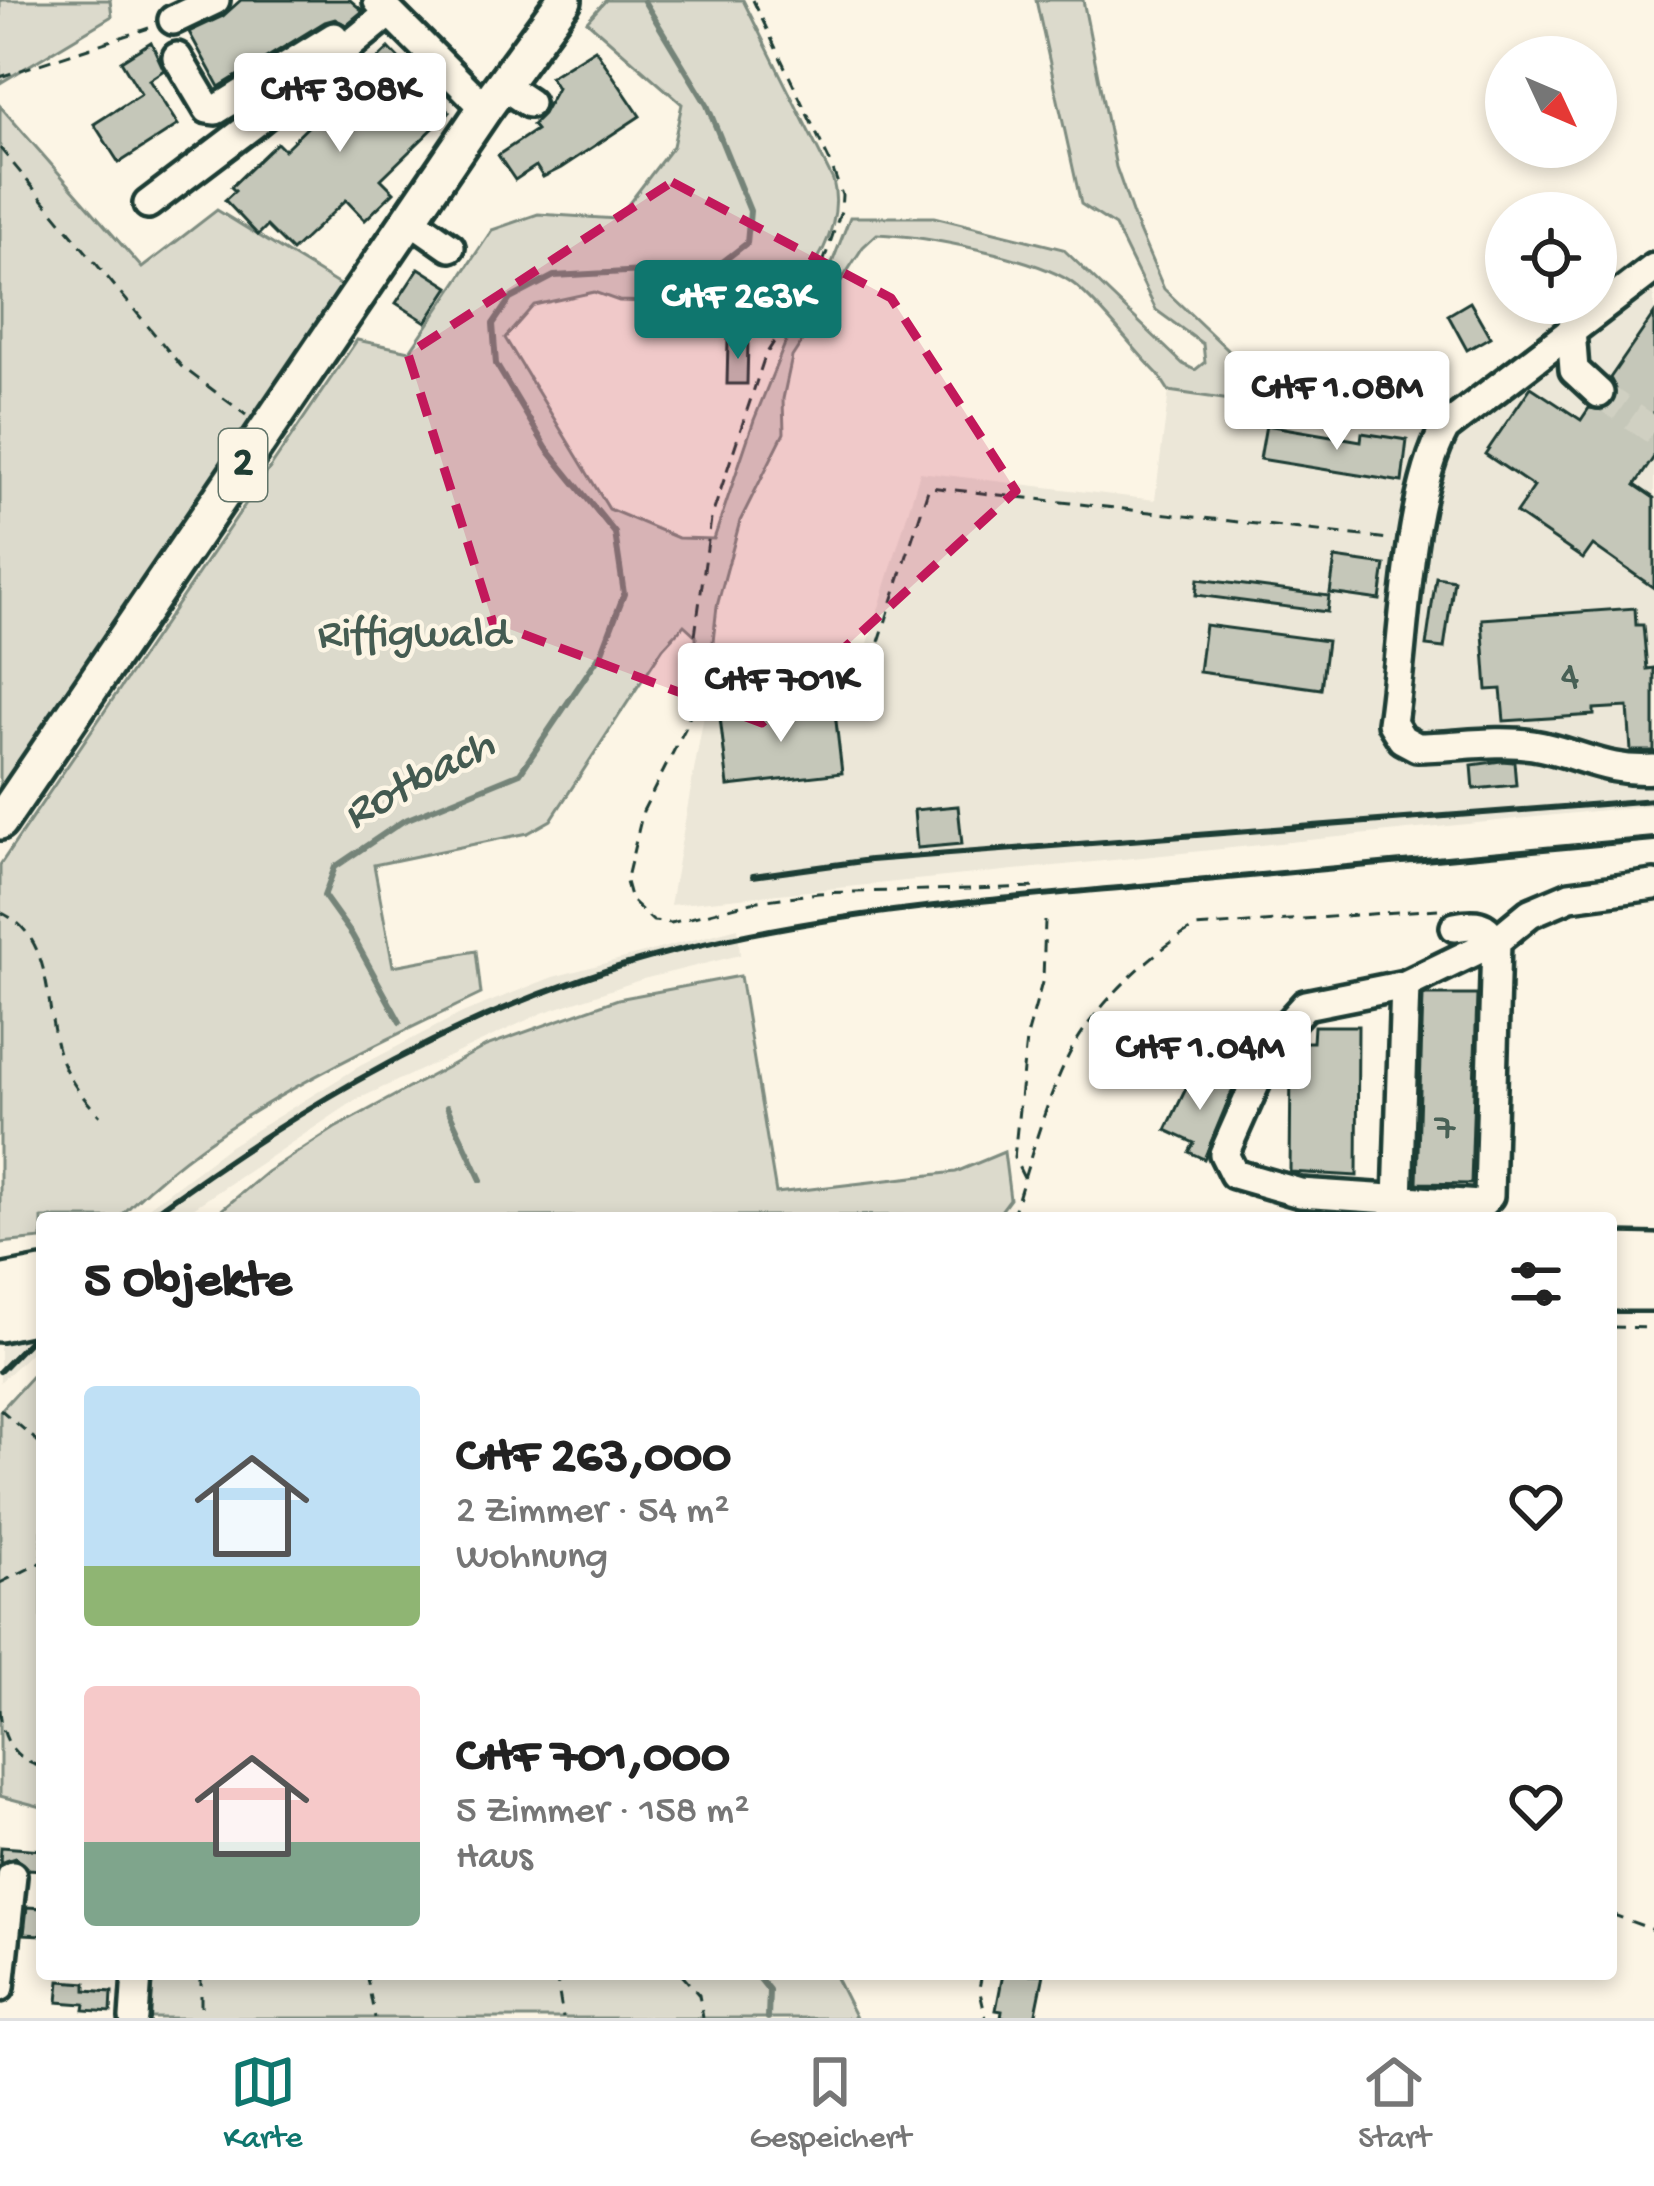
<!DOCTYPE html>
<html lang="de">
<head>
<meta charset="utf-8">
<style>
	body { margin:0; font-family:"Gochi Hand",sans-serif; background:#f6f6f6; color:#222; height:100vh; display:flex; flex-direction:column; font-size:45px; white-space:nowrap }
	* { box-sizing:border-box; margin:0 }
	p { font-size:39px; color:#767676 }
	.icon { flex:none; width:66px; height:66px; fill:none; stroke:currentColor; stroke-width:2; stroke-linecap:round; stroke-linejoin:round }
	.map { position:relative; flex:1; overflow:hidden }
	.drawer { position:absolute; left:36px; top:1212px; width:1581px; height:768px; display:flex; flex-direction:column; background:#fff; border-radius:12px; box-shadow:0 6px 18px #0003 }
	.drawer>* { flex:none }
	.needle { width:78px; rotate:134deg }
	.fabs { position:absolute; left:1485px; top:36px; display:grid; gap:24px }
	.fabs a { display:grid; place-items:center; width:132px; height:132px; border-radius:50%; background:#fff; box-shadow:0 6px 18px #0003; font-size:60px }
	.price { position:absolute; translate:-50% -102px; padding:0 27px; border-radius:12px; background:#fff; color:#222; font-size:39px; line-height:78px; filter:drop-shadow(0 3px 6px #0008) }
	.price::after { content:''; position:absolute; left:50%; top:72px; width:36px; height:27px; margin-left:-18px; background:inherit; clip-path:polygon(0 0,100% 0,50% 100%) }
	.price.active { background:#0f766e; color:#fff }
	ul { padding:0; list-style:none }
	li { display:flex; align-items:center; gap:36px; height:300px; padding:0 48px }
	li span { display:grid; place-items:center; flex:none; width:336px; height:240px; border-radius:12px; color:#555 }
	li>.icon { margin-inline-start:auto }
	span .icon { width:144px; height:144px; fill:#fffc; stroke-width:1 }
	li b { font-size:51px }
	h2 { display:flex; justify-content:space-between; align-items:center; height:144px; padding:0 48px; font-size:51px }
	.tabs { display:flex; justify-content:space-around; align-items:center; height:168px; border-top:3px solid #e0e0e0; background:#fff; font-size:33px; color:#767676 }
	.tabs a { display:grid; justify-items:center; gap:6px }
	.tabs .active { color:#0f766e }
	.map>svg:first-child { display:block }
	.built { fill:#ece7d8 }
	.green { fill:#dcdacc; stroke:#7e8c80; stroke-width:3 }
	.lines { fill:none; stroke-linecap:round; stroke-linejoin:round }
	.stream { stroke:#758479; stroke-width:6 }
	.building { fill:#c5c7b9; stroke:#1f3d34; stroke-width:3 }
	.minor-tunnel { stroke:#d0d0c2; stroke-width:27; stroke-dasharray:27 14; stroke-linecap:butt }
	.minor-casing { stroke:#1f3d34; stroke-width:36 }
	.major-casing { stroke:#1f3d34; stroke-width:42 }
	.highway-casing { stroke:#1f3d34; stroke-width:48 }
	.path { stroke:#1f3d34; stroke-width:3; stroke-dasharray:12 9; stroke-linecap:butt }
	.minor { stroke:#fcf5e5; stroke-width:27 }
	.major { stroke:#fcf5e5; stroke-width:33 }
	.highway { stroke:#fcf5e5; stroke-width:39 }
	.rail { stroke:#1f3d34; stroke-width:6 }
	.marked { fill:#c2185b; fill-opacity:0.2; stroke:#c2185b; stroke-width:9; stroke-dasharray:24 15; stroke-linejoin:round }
	.labels { text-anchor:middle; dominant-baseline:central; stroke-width:9; stroke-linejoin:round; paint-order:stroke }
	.number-label { font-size:39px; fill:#486055 }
	.shield { fill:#fcf5e5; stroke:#617469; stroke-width:3 }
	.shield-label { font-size:42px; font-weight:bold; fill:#1f3d34 }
	.park-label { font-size:45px; fill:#455c52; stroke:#fcf5e5 }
	.water-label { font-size:48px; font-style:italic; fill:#435a51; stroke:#fcf5e5 }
</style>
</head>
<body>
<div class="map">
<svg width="1654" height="2018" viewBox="0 0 1654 2018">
	<rect width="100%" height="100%" fill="#fcf5e5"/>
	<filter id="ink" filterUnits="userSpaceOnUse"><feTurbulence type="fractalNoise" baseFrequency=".00833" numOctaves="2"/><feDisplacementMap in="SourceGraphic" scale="24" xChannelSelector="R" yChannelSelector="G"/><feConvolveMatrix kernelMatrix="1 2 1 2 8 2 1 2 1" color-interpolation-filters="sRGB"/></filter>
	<g filter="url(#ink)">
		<g class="built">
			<polygon points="1654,283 1654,805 670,905 706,704 857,680 920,472 1155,500 1169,391 1352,415 1460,424"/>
			<polygon points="738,928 740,955 643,979 542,1013 356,1100 178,1218 134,1218 230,1146 360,1066 462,1013 553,977"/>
			<polygon points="42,1305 42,1342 0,1382 0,1347"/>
		</g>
		<g class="green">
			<polygon points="0,0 110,0 112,16 0,83"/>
			<path d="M606,0h137l90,180c12,47 -20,94 -52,126l-162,-5 -25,-9 -60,13 -29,33 104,171 69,29 36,1 40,-119 39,-96 39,-61 18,-46h84l129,32 120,115 12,6 10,-8 -2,-18 -47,-34 -41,-84 -34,-22 -45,-204h47l33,167 20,57 28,65 64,61 2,50 -61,-9 -11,-17c-28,-28 -53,-64 -83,-89 -35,-28 -152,-49 -198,-51l-14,13 -71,110 -9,42 1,34 -44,88 -23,85 -11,98 -9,-4 -1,-64 -12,-11 -21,23 -112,172 -23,13 -154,32 19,101 83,-15 5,43c-122,59 -268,124 -362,224h-77v21l-42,4v-378l357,-525 53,11 82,-121 46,-16 79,5 56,-73 9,-42 -95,-83z"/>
			<polygon points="0,106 142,268 217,210 341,286 328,314 0,789"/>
			<polygon points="740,976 776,1193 956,1172 1004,1152 1010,1199 998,1215 212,1218 267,1172 335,1128 486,1046 618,999"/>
			<polygon points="42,1365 42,1807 0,1796 0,1411"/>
			<polygon points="148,1974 834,1974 856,2018 144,2018"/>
		</g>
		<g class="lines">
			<g class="stream">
				<polyline points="400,1022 352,935 324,896 335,867 403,821 520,773 602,652 624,594 615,533 547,449 496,364 493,324 510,299 554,276 716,267 747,243 750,211 707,105 644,1"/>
				<polyline points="447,1107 481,1180"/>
				<polyline points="756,1974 769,1990 768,2018"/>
			</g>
		</g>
		<g class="building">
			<polygon points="241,0 350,0 363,11 346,25 335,19 325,22 219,87 189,32 223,16"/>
			<polygon points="151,42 164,70 149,80 178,125 119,163 94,124 141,94 121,61"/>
			<polygon points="389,48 450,112 381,179 394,192 365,220 346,200 292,251 267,226 258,235 225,200 235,191 231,187 277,143 284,150"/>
			<polygon points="595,49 640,116 561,168 543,177 536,166 515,180 498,155 536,130 532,125 543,114 557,88 550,77"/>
			<polygon points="419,268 449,287 426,322 396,303"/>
			<polygon points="1470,302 1490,337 1467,350 1448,315"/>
			<polygon points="1654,314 1654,457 1635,485 1654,498 1654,588 1593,545 1583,559 1516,513 1534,487 1485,454 1531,387 1581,420 1589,408 1603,410 1611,406 1616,389 1610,378"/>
			<polygon points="728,340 748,340 747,384 727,384"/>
			<polygon points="1266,425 1361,441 1362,433 1407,440 1402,482 1260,459"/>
			<polygon points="1335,558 1385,565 1380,600 1330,593"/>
			<polygon points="1436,577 1454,580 1444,648 1426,646"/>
			<polygon points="1198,579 1329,596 1327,612 1196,595"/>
			<polygon points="1635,608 1636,625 1643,625 1647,669 1654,668 1654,751 1631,751 1628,707 1594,709 1594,715 1504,721 1501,689 1487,690 1482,619"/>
			<polygon points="1205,625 1327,641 1321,689 1199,672"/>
			<polygon points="834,704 842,773 728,786 720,717"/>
			<polygon points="1501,761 1514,762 1516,785 1474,789 1472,765"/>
			<polygon points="958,806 962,844 917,848 914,810"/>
			<polygon points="1426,995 1477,995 1471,1184 1417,1183 1423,996"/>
			<polygon points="1314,1026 1358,1026 1357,1176 1290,1172 1291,1060 1303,1060 1303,1042 1313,1042"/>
			<polygon points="1193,1074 1233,1089 1204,1159 1189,1152 1194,1143 1166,1130"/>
			<polygon points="1,1847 42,1850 42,1870 28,1869 15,1858 0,1863"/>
			<polygon points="27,1907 42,1908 42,1935 24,1934"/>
			<polygon points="1003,1974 1044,1974 1035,2018 1001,2018 1002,2011 996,2010"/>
			<polygon points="60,1981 86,1983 86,1990 112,1992 111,2012 84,2010 85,2004 58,2002"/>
		</g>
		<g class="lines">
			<polyline class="minor-tunnel" points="1599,393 1654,431"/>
			<g class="minor-casing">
				<g id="minor">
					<polyline points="378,1 485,108"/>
					<polyline points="173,20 215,0"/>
					<polyline points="177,57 208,109 216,110 334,37"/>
					<polyline points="502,85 529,103"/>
					<polyline points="148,204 255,123 389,13"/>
					<polyline points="410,219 450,247"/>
					<path d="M1654,268l-209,160c-39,72 -40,209 -53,295l10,16 15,8c37,0 80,-8 116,-2 44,7 73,28 121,24"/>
					<polyline points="1571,330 1574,370 1599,393"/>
					<path d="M1455,927c20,-4 30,-4 41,14l-7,255 -9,9 -180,-12 -66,-19 -10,-20 52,-117 29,-32 100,-20 91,-44 34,-28 40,-17 84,-11"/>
					<polyline points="1398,1201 1405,985"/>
					<polyline points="0,1987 12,1876"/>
					<polyline points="134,2018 137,1974"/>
				</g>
			</g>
			<g class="major-casing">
				<polyline id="major" points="0,822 485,108 564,0"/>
			</g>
			<g class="highway-casing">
				<g id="highway">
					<polyline points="1611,1254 1654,1255"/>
					<polyline points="0,1286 42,1278"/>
					<polyline points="1611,1290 1654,1290"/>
					<polyline points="0,1321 42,1312"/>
				</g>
			</g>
			<g class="path">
				<polyline points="753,0 830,162 842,195 841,211 822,266 765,356 711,519 690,672 689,721 643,811 626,882 631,900 653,921 671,923 752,902 818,893 1042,887"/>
				<polyline points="0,77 149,28"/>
				<polyline points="0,148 181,366 246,415"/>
				<polyline points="866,682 929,487 1389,539"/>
				<path d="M0,912c54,24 44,91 59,141 7,24 24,45 41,63"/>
				<polyline points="1024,1178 1014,1158 1026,1040 1043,979 1045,921"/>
				<path d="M1012,1218c17,-53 33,-118 59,-167 24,-45 80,-99 124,-124l243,-18"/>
				<polyline points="1611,1327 1654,1328"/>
				<polyline points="0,1409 42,1445"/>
				<polyline points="0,1583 42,1562"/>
				<path d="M0,1709c2,29 12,50 42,58"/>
				<polyline points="1611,1914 1654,1930"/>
				<polyline points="201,1974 201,2018"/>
				<polyline points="366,1974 375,2018"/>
				<polyline points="556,1974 563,2018"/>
				<polyline points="681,1974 699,1995 703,2018"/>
				<polyline points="982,1974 979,1988 986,2018"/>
			</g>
			<use href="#minor" class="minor"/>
			<use href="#major" class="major"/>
			<use href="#highway" class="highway"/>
			<g class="rail">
				<polyline points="753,876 870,860 1654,800"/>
				<path d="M147,1218c138,-101 274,-184 437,-240 175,-60 362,-74 545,-91 175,-16 350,-32 525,-48"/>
				<polyline points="0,1371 42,1328"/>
			</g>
		</g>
	</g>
	<path class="marked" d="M672,182l219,116 125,193 -254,232 -269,-100 -85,-269z"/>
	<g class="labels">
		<g class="number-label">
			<text x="1570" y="679">4</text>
			<text x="1445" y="1130">7</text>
		</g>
		<rect class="shield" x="219" y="429" width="48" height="72" rx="9"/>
		<g class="shield-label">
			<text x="243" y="465">2</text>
		</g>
		<g class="park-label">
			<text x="414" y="636">Riffigwald</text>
		</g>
		<g class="water-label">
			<text transform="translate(420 782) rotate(-28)">Rotbach</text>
		</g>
	</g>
</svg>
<div class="fabs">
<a><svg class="needle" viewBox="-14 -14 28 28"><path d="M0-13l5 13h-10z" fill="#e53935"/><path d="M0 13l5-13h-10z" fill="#767676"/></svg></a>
<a><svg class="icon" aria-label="locate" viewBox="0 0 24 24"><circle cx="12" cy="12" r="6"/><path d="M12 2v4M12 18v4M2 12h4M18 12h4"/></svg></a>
</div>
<b class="price" style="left:340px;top:155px">CHF 308K</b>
<b class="price active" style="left:738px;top:362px">CHF 263K</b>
<b class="price" style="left:1337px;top:453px">CHF 1.08M</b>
<b class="price" style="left:781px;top:745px">CHF 701K</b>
<b class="price" style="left:1200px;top:1113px">CHF 1.04M</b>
<section class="drawer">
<h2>5 Objekte<svg class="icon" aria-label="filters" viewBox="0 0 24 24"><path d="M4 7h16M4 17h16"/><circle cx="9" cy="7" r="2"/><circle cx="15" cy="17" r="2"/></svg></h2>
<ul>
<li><span style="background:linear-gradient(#bfe0f5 75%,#8fb573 0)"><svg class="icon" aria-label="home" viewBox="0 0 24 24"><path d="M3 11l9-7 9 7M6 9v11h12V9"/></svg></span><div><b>CHF 263,000</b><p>2 Zimmer · 54 m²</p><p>Wohnung</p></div><svg class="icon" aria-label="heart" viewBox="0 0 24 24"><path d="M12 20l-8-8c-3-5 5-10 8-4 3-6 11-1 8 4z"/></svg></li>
<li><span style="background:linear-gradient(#f6c9c9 65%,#7fa58c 0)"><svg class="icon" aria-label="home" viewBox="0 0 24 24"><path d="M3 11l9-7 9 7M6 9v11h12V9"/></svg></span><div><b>CHF 701,000</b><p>5 Zimmer · 158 m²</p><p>Haus</p></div><svg class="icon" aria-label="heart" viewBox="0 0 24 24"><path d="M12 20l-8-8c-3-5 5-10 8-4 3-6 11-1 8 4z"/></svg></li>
</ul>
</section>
</div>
<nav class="tabs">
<a class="active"><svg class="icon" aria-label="map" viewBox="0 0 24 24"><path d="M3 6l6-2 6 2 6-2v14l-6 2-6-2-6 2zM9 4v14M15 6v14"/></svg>Karte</a>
<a><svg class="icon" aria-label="saved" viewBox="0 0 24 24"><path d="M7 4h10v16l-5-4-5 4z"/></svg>Gespeichert</a>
<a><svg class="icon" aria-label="home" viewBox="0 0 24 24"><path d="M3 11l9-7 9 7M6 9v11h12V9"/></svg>Start</a>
</nav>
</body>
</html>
